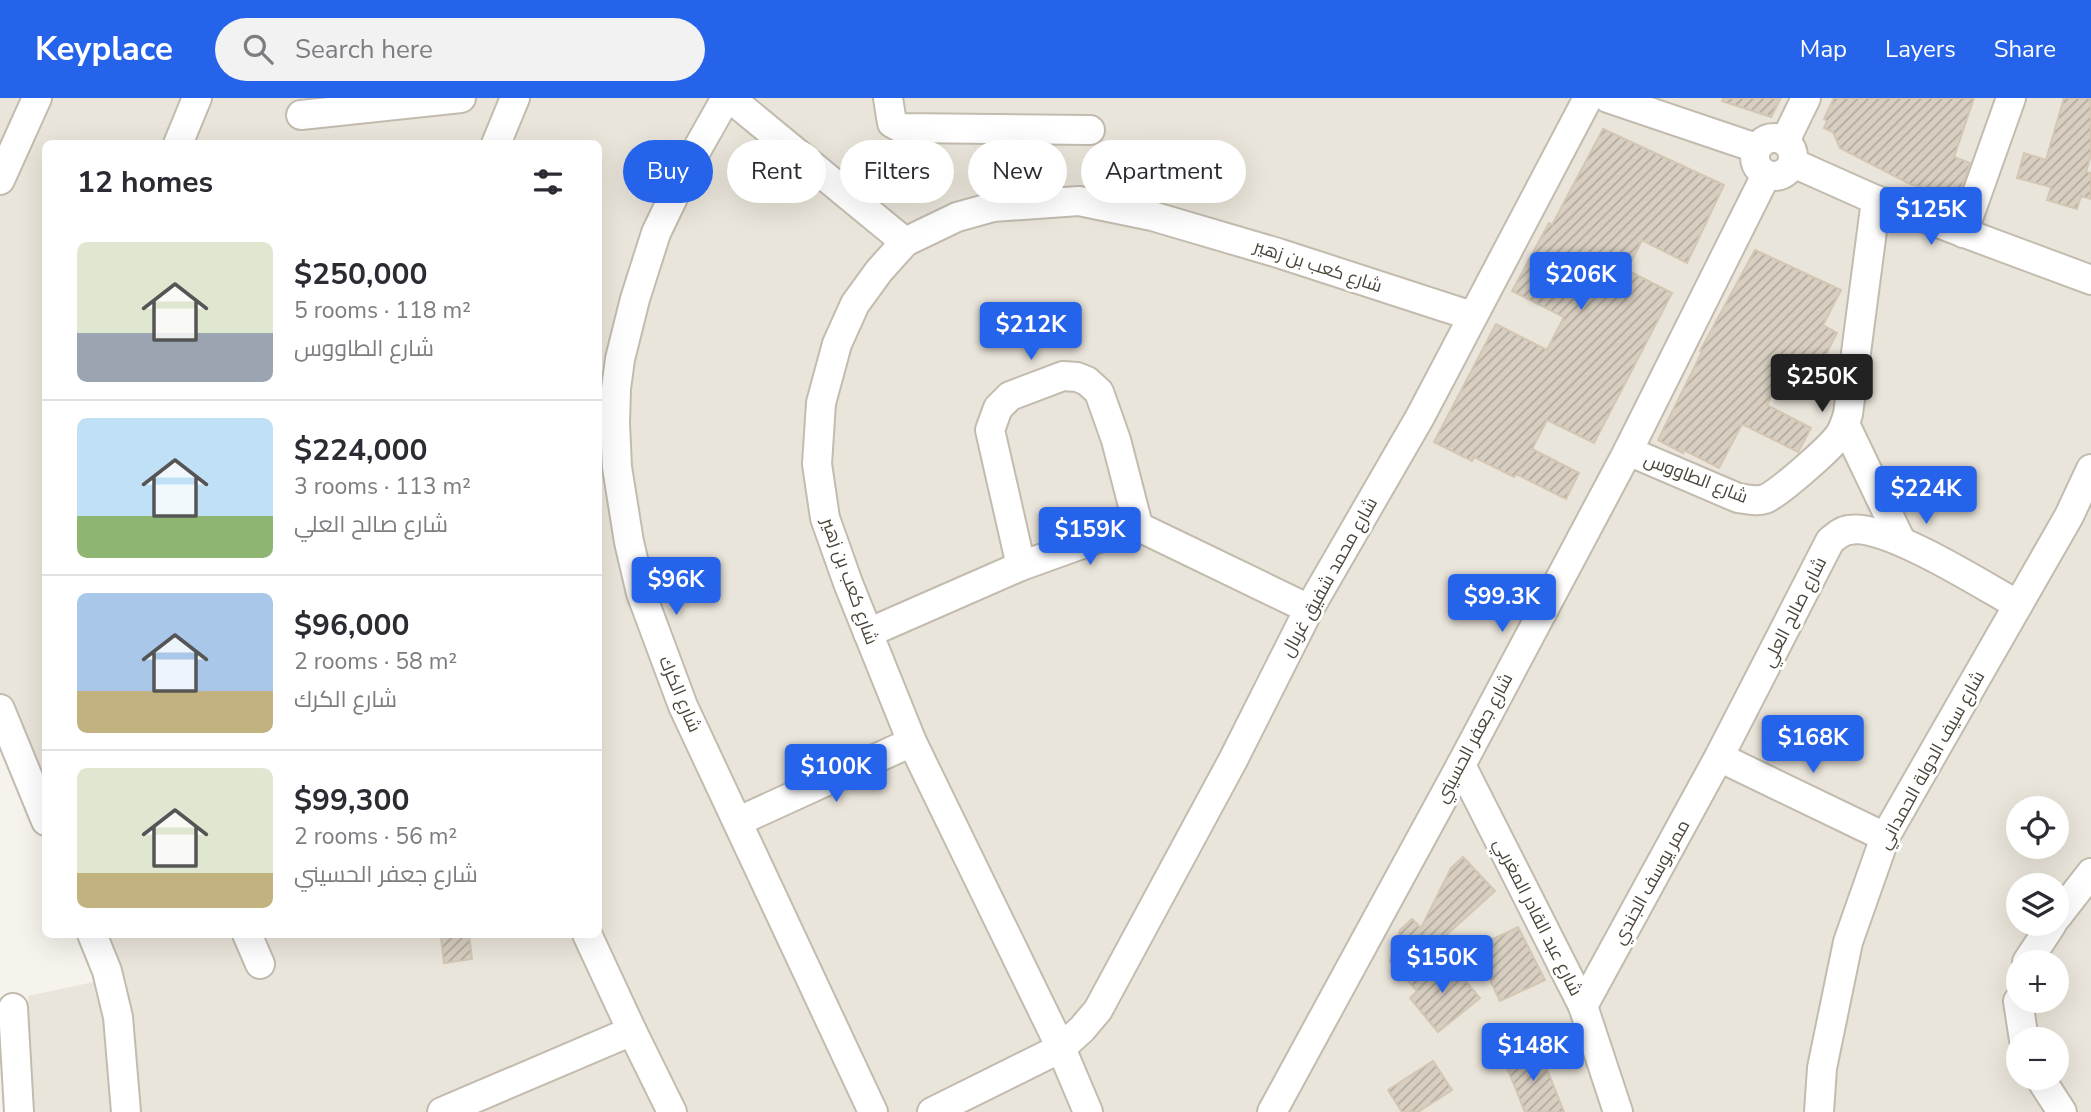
<!DOCTYPE html>
<html lang="en">
<head>
<meta charset="utf-8">
<style>
	body { margin:0; font-family:"Nunito Sans",Cairo,sans-serif; background:#f2f2f3; color:#2b2b33; height:100vh; display:flex; flex-direction:column; font-size:26px; white-space:nowrap }
	* { box-sizing:border-box; margin:0 }
	p { font-size:23px; color:#7c7c81 }
	.icon { flex:none; width:38px; height:38px; fill:none; stroke:currentColor; stroke-width:2; stroke-linecap:round; stroke-linejoin:round }
	.map { position:relative; flex:1; overflow:hidden }
	.drawer { position:absolute; left:42px; top:42px; width:560px; height:798px; display:flex; flex-direction:column; background:#fff; border-radius:10px; box-shadow:0 7px 28px #0002 }
	.drawer>* { flex:none }
	.hud { position:absolute; left:623px; top:42px; width:665px; height:63px; display:flex; gap:14px }
	.buttons { position:absolute; left:2006px; top:698px; display:grid; gap:14px }
	.buttons a { display:grid; place-items:center; width:63px; height:63px; border-radius:50%; background:#fff; box-shadow:0 7px 28px #0002; font-size:35px }
	.price { position:absolute; translate:-50% -60px; padding:0 16px; border-radius:7px; background:#2563eb; color:#fff; font-size:23px; line-height:46px; filter:drop-shadow(0 2px 4px #0008) }
	.price::after { content:''; position:absolute; left:50%; top:42px; width:21px; height:16px; margin-left:-10px; background:inherit; clip-path:polygon(0 0,100% 0,50% 100%) }
	.price.selected { background:#222; color:#fff }
	ul { padding:0; list-style:none }
	li { display:flex; align-items:center; gap:21px; height:175px; padding:0 35px }
	li+li { border-top:2px solid #e1e1e2 }
	li span { display:grid; place-items:center; flex:none; width:196px; height:140px; border-radius:10px; color:#555 }
	li>.icon { margin-inline-start:auto }
	span .icon { width:84px; height:84px; fill:#fffc; stroke-width:1 }
	li b { font-size:30px }
	h2 { display:flex; justify-content:space-between; align-items:center; height:84px; padding:0 35px; font-size:30px }
	.tag { padding:0 24px; border-radius:32px; background:#fff; box-shadow:0 7px 28px #0002; font-size:24px; line-height:63px }
	.tag.selected { background:#2563eb; color:#fff }
	header { display:flex; align-items:center; gap:42px; box-sizing:border-box; height:98px; padding:0 35px; background:#2563eb; color:#fff }
	header strong { font-size:33px }
	nav { display:flex; gap:38px; margin-inline-start:auto; font-size:24px }
	.search { width:490px; height:63px; background:#f2f2f3; display:flex; align-items:center; gap:18px; box-sizing:border-box; padding:0 24px; border-radius:38px; color:#7c7c81; font-size:26px }
	.map>svg:first-child { display:block }
	.residential { fill:#eae5da; fill-rule:evenodd }
	.building { fill:url(#building-hatch); stroke:#d3c7b4; stroke-width:2 }
	.lines { fill:none; stroke-linecap:round; stroke-linejoin:round }
	.minor-casing { stroke:#c2bbae; stroke-width:32 }
	.minor { stroke:#fff; stroke-width:28 }
	.labels { text-anchor:middle; dominant-baseline:central; stroke-width:6; stroke-linejoin:round; paint-order:stroke }
	.street-label { font-size:18px; fill:#4b4439; stroke:#fff }
</style>
</head>
<body>
<header>
<strong>Keyplace</strong>
<div class="search"><svg class="icon" aria-label="search" viewBox="0 0 24 24"><circle cx="10" cy="10" r="6"/><path d="M15 15l6 6"/></svg>Search here</div>
<nav><a>Map</a><a>Layers</a><a>Share</a></nav>
</header>
<div class="map">
<svg width="2091" height="1014" viewBox="0 0 2091 1014">
	<defs>
		<pattern id="building-hatch" width="6" height="6" patternUnits="userSpaceOnUse" patternTransform="scale(1.75)"><rect width="6" height="6" fill="#d8cfc1"/><path d="M-1 1l2-2M0 6l6-6M5 7l2-2" fill="none" stroke="#b1aa9e"/></pattern>
	</defs>
	<rect width="100%" height="100%" fill="#f6f3ec"/>
	<path class="residential" d="M0,0h2091v1014h-2062l-1,-116 75,-16 -18,-45 513,-1v-790h-552l-1,690 -45,-116zM2018,710h38v39h-38zM2018,788h38v38h-38zM2018,864h38v39h-38zM2018,942h38v38h-38z"/>
	<g class="building">
		<polygon points="1723,0 1781,0 1771,19 1722,3"/>
		<polygon points="1834,0 1974,0 1954,59 1970,65 1957,102 1908,85 1840,50 1833,34 1824,30 1827,23 1824,21"/>
		<polygon points="2064,0 2091,0 2091,57 2086,74 2091,75 2091,101 2081,98 2077,111 2047,102 2051,89 2017,80 2024,55 2046,62"/>
		<polygon points="1603,31 1724,87 1687,165 1642,142 1627,172 1672,195 1594,345 1547,322 1532,351 1579,375 1566,401 1516,376 1514,379 1474,359 1472,363 1434,344 1496,226 1547,252 1564,219 1512,193 1549,125 1552,127"/>
		<polygon points="1755,152 1841,192 1823,227 1837,235 1820,268 1833,275 1822,298 1782,278 1767,307 1811,330 1798,354 1742,326 1719,370 1684,352 1683,355 1658,342 1702,254 1700,253"/>
		<polygon points="1463,759 1495,793 1402,877 1390,863 1400,832 1412,821 1421,830 1451,770"/>
		<polygon points="1518,829 1545,882 1500,903 1474,850"/>
		<polygon points="469,836 472,861 444,865 441,839"/>
		<polygon points="1449,863 1480,900 1438,934 1410,900 1417,893 1408,883"/>
		<polygon points="1538,949 1564,1014 1525,1014 1504,962"/>
		<polygon points="1433,963 1452,992 1418,1014 1402,1014 1388,992"/>
	</g>
	<g class="lines">
		<g class="minor-casing">
			<g id="minor">
				<polyline points="726,0 691,62 656,135 635,201 620,261 616,291 615,325 617,369 629,444 641,495 683,608 873,1014"/>
				<polyline points="730,0 905,144"/>
				<polyline points="888,0 892,25 901,30 1090,32"/>
				<polyline points="1608,0 1756,50"/>
				<polyline points="301,17 461,0"/>
				<circle cx="1774" cy="59" r="19"/>
				<polyline points="1785,43 1806,0"/>
				<polyline points="178,46 197,0"/>
				<polyline points="496,46 515,0"/>
				<polyline points="1793,65 1876,102 2091,182"/>
				<polyline points="0,82 37,0"/>
				<polyline points="1963,135 2011,0"/>
				<polyline points="1845,326 1901,443"/>
				<path d="M1628,353l110,47c9,1 18,4 27,1 13,-5 67,-52 75,-65 4,-6 6,-13 8,-20l28,-214"/>
				<polyline points="1021,468 990,332 998,310 1010,298 1063,278 1077,279 1087,283 1099,294 1116,342 1138,427"/>
				<polyline points="868,535 1021,468 1135,427 1309,511"/>
				<polyline points="0,611 46,723"/>
				<polyline points="1719,659 1885,739"/>
				<polyline points="1461,667 1583,908 1618,1014"/>
				<polyline points="739,723 912,644"/>
				<polyline points="2056,820 2091,775"/>
				<polyline points="92,836 107,873 118,919 126,1014"/>
				<polyline points="247,836 260,866"/>
				<polyline points="587,836 632,933 672,1014"/>
				<polyline points="2027,864 2052,826"/>
				<polyline points="2018,903 2024,942"/>
				<path d="M1583,908l136,-249 111,-216c6,-5 11,-10 19,-11 35,-8 135,56 169,75"/>
				<polyline points="13,910 19,1014"/>
				<polyline points="2040,980 2062,1014"/>
				<polyline points="442,1014 632,933"/>
				<polyline points="932,1014 1061,950 1082,931 1098,912 1233,662 1309,511 1420,319 1588,0"/>
				<polyline points="1088,1014 1061,950 912,644 848,485 825,420 817,366 821,305 837,246 855,206 879,173 905,144 957,119 993,109 1079,103 1152,118 1278,155 1472,218"/>
				<polyline points="1272,1014 1461,667 1628,353 1766,77"/>
				<polyline points="1819,1014 1822,970 1848,844 1885,739 2069,418 2091,371"/>
			</g>
		</g>
		<use href="#minor" class="minor"/>
	</g>
	<g class="labels">
		<g class="street-label">
			<text transform="translate(1318 168) rotate(18)">شارع كعب بن زهير</text>
			<text transform="translate(1696 380) rotate(21)">شارع الطاووس</text>
			<text transform="translate(1329 479) rotate(-61)">شارع محمد شفيق غربال</text>
			<text transform="translate(850 483) rotate(70)">شارع كعب بن زهير</text>
			<text transform="translate(1794 514) rotate(-63)">شارع صالح العلي</text>
			<text transform="translate(680 596) rotate(67)">شارع الكرك</text>
			<text transform="translate(1474 640) rotate(-62)">شارع جعفر الحسيني</text>
			<text transform="translate(1931 662) rotate(-61)">شارع سيف الدولة الحمداني</text>
			<text transform="translate(1651 784) rotate(-61)">ممر يوسف الجندي</text>
			<text transform="translate(1538 819) rotate(63)">شارع عبد القادر المغربي</text>
		</g>
	</g>
</svg>
<div class="buttons">
<a><svg class="icon" aria-label="locate" viewBox="0 0 24 24"><circle cx="12" cy="12" r="6"/><path d="M12 2v4M12 18v4M2 12h4M18 12h4"/></svg></a>
<a><svg class="icon" aria-label="layers" viewBox="0 0 24 24"><path d="M12 4l9 5-9 5-9-5zM3 14l9 5 9-5"/></svg></a>
<a>+</a>
<a>−</a>
</div>
<b class="price" style="left:1931px;top:149px">$125K</b>
<b class="price" style="left:1581px;top:214px">$206K</b>
<b class="price" style="left:1031px;top:264px">$212K</b>
<b class="price selected" style="left:1822px;top:316px">$250K</b>
<b class="price" style="left:1926px;top:428px">$224K</b>
<b class="price" style="left:1090px;top:469px">$159K</b>
<b class="price" style="left:676px;top:519px">$96K</b>
<b class="price" style="left:1502px;top:536px">$99.3K</b>
<b class="price" style="left:1813px;top:677px">$168K</b>
<b class="price" style="left:836px;top:706px">$100K</b>
<b class="price" style="left:1442px;top:897px">$150K</b>
<b class="price" style="left:1533px;top:985px">$148K</b>
<div class="hud">
<a class="tag selected">Buy</a>
<a class="tag">Rent</a>
<a class="tag">Filters</a>
<a class="tag">New</a>
<a class="tag">Apartment</a>
</div>
<section class="drawer">
<h2>12 homes<svg class="icon" aria-label="filters" viewBox="0 0 24 24"><path d="M4 7h16M4 17h16"/><circle cx="9" cy="7" r="2"/><circle cx="15" cy="17" r="2"/></svg></h2>
<ul>
<li><span style="background:linear-gradient(#dfe7d0 65%,#9aa5b1 0)"><svg class="icon" aria-label="home" viewBox="0 0 24 24"><path d="M3 11l9-7 9 7M6 9v11h12V9"/></svg></span><div><b>$250,000</b><p>5 rooms · 118 m²</p><p>شارع الطاووس</p></div></li>
<li><span style="background:linear-gradient(#bfe0f5 70%,#8fb573 0)"><svg class="icon" aria-label="home" viewBox="0 0 24 24"><path d="M3 11l9-7 9 7M6 9v11h12V9"/></svg></span><div><b>$224,000</b><p>3 rooms · 113 m²</p><p>شارع صالح العلي</p></div></li>
<li><span style="background:linear-gradient(#a9c7e8 70%,#c2b280 0)"><svg class="icon" aria-label="home" viewBox="0 0 24 24"><path d="M3 11l9-7 9 7M6 9v11h12V9"/></svg></span><div><b>$96,000</b><p>2 rooms · 58 m²</p><p>شارع الكرك</p></div></li>
<li><span style="background:linear-gradient(#dfe7d0 75%,#c2b280 0)"><svg class="icon" aria-label="home" viewBox="0 0 24 24"><path d="M3 11l9-7 9 7M6 9v11h12V9"/></svg></span><div><b>$99,300</b><p>2 rooms · 56 m²</p><p>شارع جعفر الحسيني</p></div></li>
</ul>
</section>
</div>
</body>
</html>
